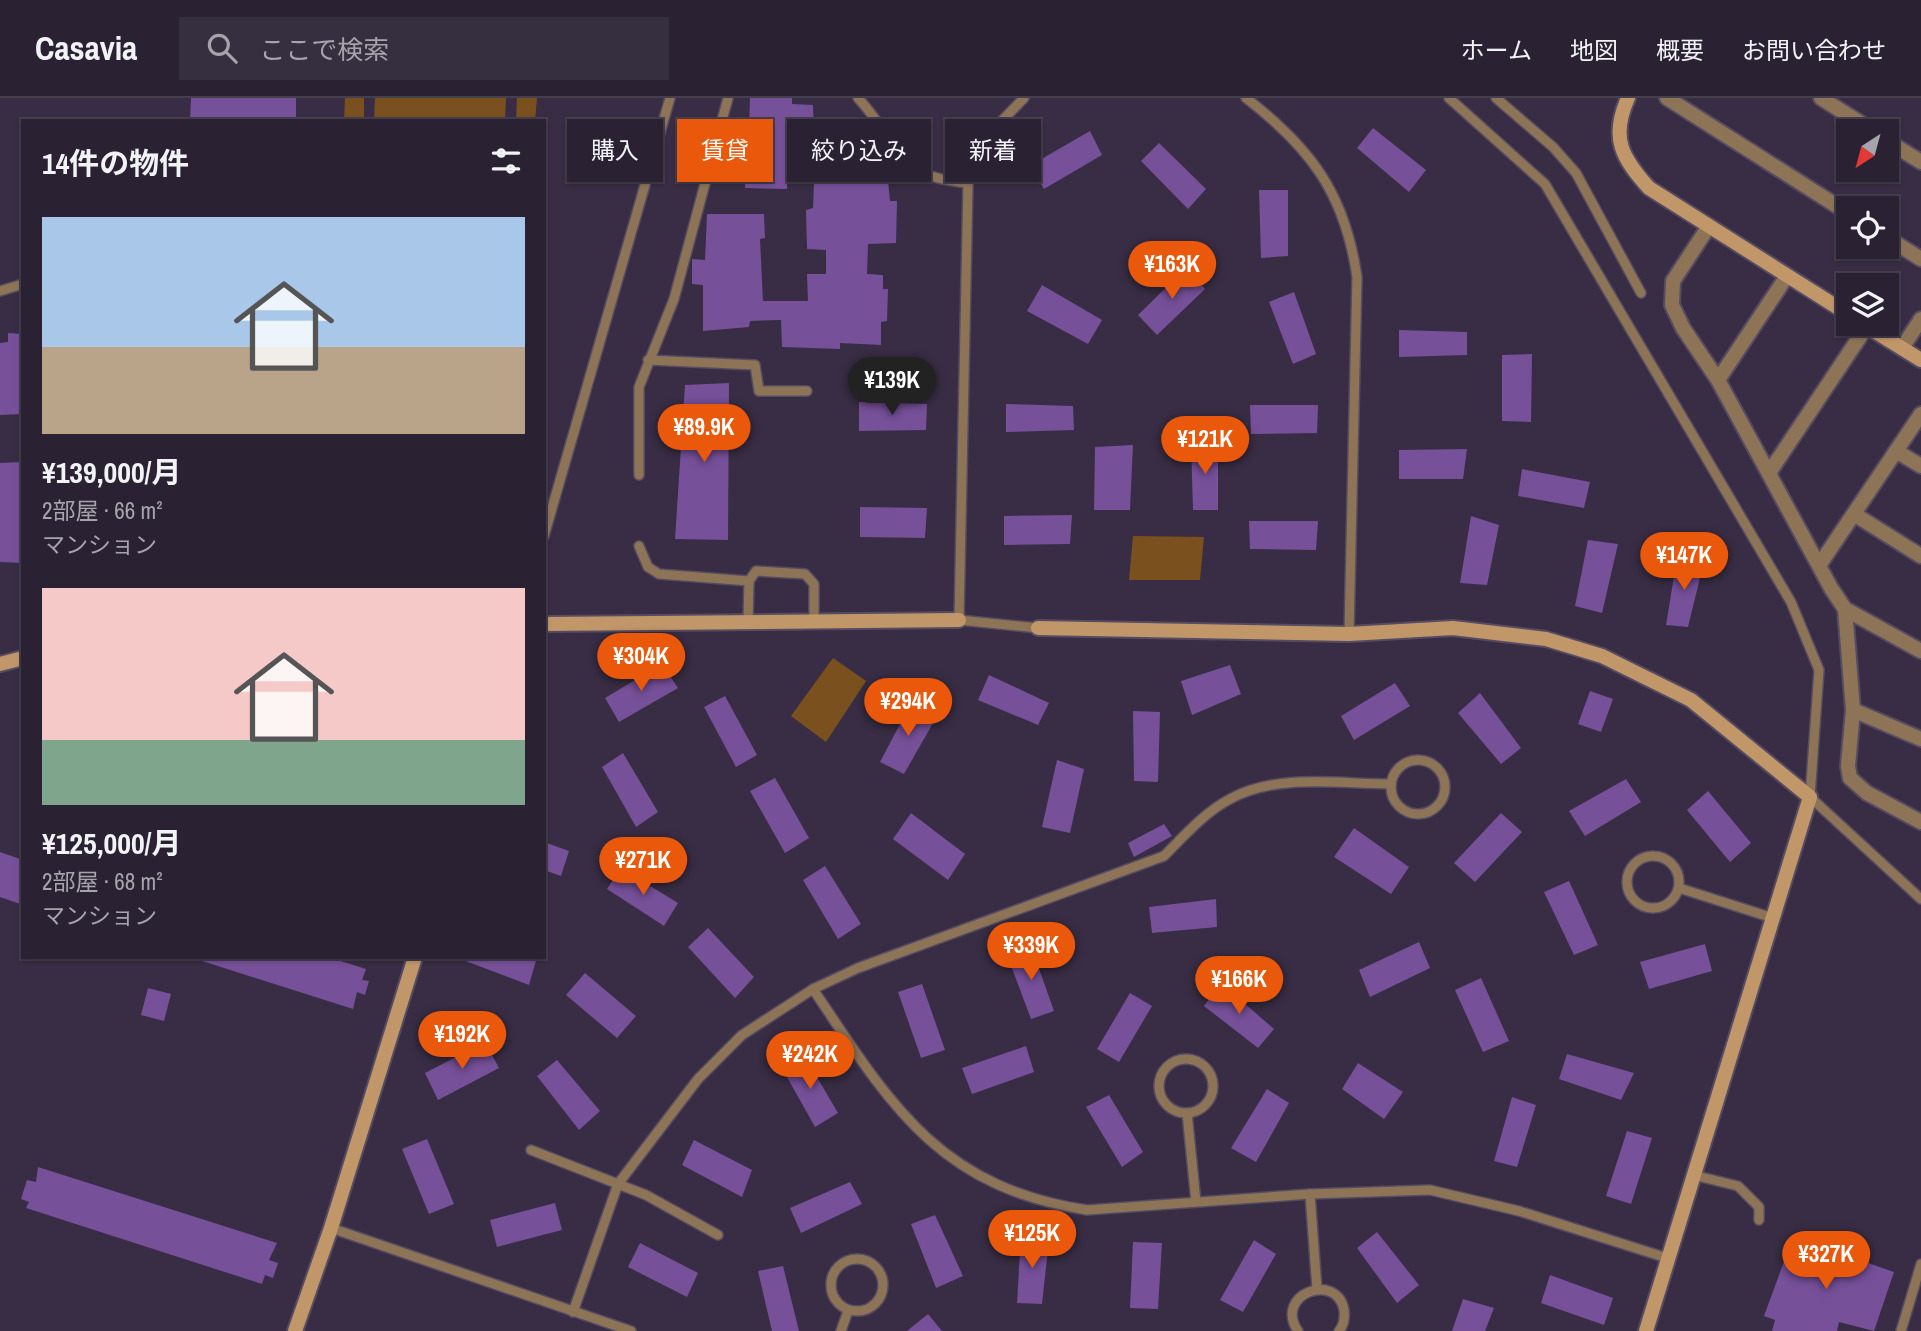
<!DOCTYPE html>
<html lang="ja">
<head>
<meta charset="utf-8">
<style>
	body { margin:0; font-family:"Archivo Narrow","Noto Sans JP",sans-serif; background:#362f3f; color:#f1f3f6; height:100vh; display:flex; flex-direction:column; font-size:26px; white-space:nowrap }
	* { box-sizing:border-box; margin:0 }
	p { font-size:23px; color:#a5a4ac }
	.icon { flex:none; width:38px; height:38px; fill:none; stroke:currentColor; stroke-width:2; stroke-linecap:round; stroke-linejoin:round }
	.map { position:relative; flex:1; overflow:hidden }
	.drawer { position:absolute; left:21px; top:21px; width:525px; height:840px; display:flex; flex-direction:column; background:#2a2233; border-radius:0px; box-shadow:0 2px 5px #0004,0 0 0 2px #463f4e }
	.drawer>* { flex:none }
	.guide { position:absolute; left:567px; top:21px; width:665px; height:63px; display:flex; gap:14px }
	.needle { width:46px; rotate:216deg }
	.controls { position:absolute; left:1836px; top:21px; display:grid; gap:14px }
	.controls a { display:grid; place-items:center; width:63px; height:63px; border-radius:0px; background:#2a2233; box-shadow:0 2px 5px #0004,0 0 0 2px #463f4e; font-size:35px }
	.price { position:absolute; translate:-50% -60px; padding:0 16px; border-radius:24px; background:#ea580c; color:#fff; font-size:23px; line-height:46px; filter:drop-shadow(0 2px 4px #0008) }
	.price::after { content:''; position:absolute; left:50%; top:42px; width:21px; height:16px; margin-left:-10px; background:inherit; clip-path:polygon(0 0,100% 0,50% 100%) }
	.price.active { background:#222; color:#fff }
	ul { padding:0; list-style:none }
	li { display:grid; align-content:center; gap:14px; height:371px; padding:0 21px }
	li span { display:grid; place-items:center; height:217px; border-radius:0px; color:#555 }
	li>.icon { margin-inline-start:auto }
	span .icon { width:126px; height:126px; fill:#fffc; stroke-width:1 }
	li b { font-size:30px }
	h2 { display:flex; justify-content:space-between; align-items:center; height:84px; padding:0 21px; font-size:30px }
	.tag { padding:0 24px; border-radius:0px; background:#2a2233; box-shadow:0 2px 5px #0004,0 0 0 2px #463f4e; font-size:24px; line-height:63px }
	.tag.active { background:#ea580c; color:#fff }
	header { display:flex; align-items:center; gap:42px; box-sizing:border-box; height:98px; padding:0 35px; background:#2a2233; border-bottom:2px solid #463f4e }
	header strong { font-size:33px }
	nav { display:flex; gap:38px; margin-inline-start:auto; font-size:24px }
	.search { width:490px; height:63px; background:#362f3f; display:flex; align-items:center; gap:18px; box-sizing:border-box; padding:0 24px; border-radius:0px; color:#a5a4ac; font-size:26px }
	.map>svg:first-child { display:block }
	.green { fill:#7a511e }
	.building { fill:#765099 }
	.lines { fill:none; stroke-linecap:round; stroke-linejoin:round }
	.lane-casing { stroke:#564c61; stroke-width:12 }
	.street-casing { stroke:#564c61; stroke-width:18 }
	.secondary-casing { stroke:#564c61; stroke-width:18 }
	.lane { stroke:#8e7457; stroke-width:9 }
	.street { stroke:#8e7457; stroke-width:14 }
	.secondary { stroke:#c19769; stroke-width:14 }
</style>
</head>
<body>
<header>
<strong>Casavia</strong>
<div class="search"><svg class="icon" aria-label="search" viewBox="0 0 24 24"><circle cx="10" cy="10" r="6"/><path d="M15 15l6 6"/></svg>ここで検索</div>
<nav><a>ホーム</a><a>地図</a><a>概要</a><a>お問い合わせ</a></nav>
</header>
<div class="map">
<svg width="1921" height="1233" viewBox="0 0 1921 1233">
	<rect width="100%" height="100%" fill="#382d44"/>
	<g class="green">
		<polygon points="345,0 364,0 364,23 344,23"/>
		<polygon points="375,0 506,0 505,23 374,23"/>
		<polygon points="517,0 537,0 535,23 516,23"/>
		<polygon points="1133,438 1204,439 1200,482 1129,482"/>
		<polygon points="833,560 866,583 826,644 791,618"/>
	</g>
	<g class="building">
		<polygon points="191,0 296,0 296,23 190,23"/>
		<polygon points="750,0 792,0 792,6 813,7 814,33 861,35 862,83 888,83 890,103 897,103 896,145 868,146 867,176 883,177 883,191 888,191 887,223 881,224 881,247 840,245 840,251 782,249 781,222 750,223 749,229 703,233 703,187 692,186 692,161 705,162 707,116 764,116 765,140 760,141 763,203 808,203 807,176 826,176 826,152 807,151 806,112 813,110 814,85 787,82 787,91 745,90 746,71 738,70 737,28 749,29"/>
		<polygon points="1373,30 1426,72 1409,94 1357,50"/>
		<polygon points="1090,33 1102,57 1044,91 1031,67"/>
		<polygon points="1159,45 1206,91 1188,111 1141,63"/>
		<polygon points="1259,92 1288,92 1288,158 1261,160"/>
		<polygon points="1187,169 1205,191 1157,237 1138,217"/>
		<polygon points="1042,187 1102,222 1088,246 1027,213"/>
		<polygon points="1294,194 1316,256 1293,266 1269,204"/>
		<polygon points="1399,232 1467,234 1467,257 1399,259"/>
		<polygon points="8,235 23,236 23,316 0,317 0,245 8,244"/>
		<polygon points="1532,256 1531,324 1502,323 1502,257"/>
		<polygon points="729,285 728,442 675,441 685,287"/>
		<polygon points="859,304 927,306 926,332 859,333"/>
		<polygon points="1006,306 1073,308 1074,332 1006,334"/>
		<polygon points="1250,307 1318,307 1317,335 1251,336"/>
		<polygon points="1191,345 1218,346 1218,412 1193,412"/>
		<polygon points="1133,347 1130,412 1094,412 1095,349"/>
		<polygon points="1467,351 1463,381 1399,381 1399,352"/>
		<polygon points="23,364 23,465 0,464 0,365"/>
		<polygon points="1522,371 1590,384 1584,410 1518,398"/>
		<polygon points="860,409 927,410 925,440 860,439"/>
		<polygon points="1072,417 1070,446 1004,447 1004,418"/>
		<polygon points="1471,418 1499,427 1487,487 1460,485"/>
		<polygon points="1249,423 1318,423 1316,452 1250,451"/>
		<polygon points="1588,442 1618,446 1602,515 1575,508"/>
		<polygon points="1677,460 1704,463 1688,529 1666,527"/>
		<polygon points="662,566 678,590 619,624 605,600"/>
		<polygon points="1230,567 1241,596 1192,617 1181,583"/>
		<polygon points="989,577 1049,605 1038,627 978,602"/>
		<polygon points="1395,585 1410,608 1354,642 1341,618"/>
		<polygon points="1590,593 1613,601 1601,634 1578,626"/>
		<polygon points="1480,595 1521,650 1501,666 1458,615"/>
		<polygon points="725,598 757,657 736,669 704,609"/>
		<polygon points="911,605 937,618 904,676 880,664"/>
		<polygon points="1133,613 1160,614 1158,684 1134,683"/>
		<polygon points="623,655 658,714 636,729 602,669"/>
		<polygon points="1057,662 1084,671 1070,735 1042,729"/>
		<polygon points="775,680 809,740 785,755 750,693"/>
		<polygon points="1626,681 1641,704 1585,738 1569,713"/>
		<polygon points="1708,693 1751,745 1730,764 1687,712"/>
		<polygon points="911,715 965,756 948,782 893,741"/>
		<polygon points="1501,715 1522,734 1475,784 1454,765"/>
		<polygon points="1164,726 1172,738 1134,759 1128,745"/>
		<polygon points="1354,730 1409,769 1391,796 1334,759"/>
		<polygon points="544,744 569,753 561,778 544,772"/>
		<polygon points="0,754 23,762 23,807 0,799"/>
		<polygon points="825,768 861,826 838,841 803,782"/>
		<polygon points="621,770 678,805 664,828 607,791"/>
		<polygon points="1569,783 1598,847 1574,857 1544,794"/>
		<polygon points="1216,801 1217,829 1152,835 1149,809"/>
		<polygon points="708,830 754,879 735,900 688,849"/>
		<polygon points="1419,844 1430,870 1370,899 1359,872"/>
		<polygon points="1705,846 1712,873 1649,891 1640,864"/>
		<polygon points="1031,848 1054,913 1031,921 1007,857"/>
		<polygon points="200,859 328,859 366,871 362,882 369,883 365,897 357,894 353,911 199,862"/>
		<polygon points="455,859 537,859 529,887"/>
		<polygon points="585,875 636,918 617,940 566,897"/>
		<polygon points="1481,880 1509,943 1483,954 1455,892"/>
		<polygon points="1221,885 1274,931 1258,950 1204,908"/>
		<polygon points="922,886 945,952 921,960 898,894"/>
		<polygon points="148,890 171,896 164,923 141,917"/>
		<polygon points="1130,895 1152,908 1119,964 1097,951"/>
		<polygon points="485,944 499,970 438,1002 425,975"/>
		<polygon points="1026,948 1034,974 972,996 962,970"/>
		<polygon points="1567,956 1634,975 1621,1002 1559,981"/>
		<polygon points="804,957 838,1015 815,1029 782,970"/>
		<polygon points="557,962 600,1013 579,1032 537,978"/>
		<polygon points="1358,965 1403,994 1384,1021 1342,991"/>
		<polygon points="1267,991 1289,1005 1256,1064 1231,1050"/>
		<polygon points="1109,997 1143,1054 1122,1069 1086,1009"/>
		<polygon points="1512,999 1536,1007 1517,1069 1494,1063"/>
		<polygon points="1627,1033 1652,1040 1631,1106 1606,1098"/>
		<polygon points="427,1041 454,1106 429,1116 402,1051"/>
		<polygon points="694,1042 752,1072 742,1099 682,1067"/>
		<polygon points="38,1069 277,1145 269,1162 278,1165 273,1180 265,1177 262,1186 26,1110 29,1104 21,1101 27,1082 36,1084"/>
		<polygon points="850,1084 862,1106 801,1135 790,1110"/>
		<polygon points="555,1105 562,1132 497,1149 490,1122"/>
		<polygon points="935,1117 963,1178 936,1190 911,1126"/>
		<polygon points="1377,1134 1419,1187 1397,1205 1357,1150"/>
		<polygon points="1021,1138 1049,1142 1042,1206 1017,1205"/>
		<polygon points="1793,1139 1894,1174 1874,1233 1839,1224 1837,1233 1772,1233 1775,1222 1764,1218"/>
		<polygon points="1254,1142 1276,1156 1243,1214 1220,1202"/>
		<polygon points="1133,1144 1162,1145 1158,1211 1130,1210"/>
		<polygon points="640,1145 698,1175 687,1199 628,1169"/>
		<polygon points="783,1168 799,1233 772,1233 758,1173"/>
		<polygon points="1550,1177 1613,1200 1604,1227 1541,1205"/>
		<polygon points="1463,1201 1494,1210 1485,1233 1452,1233"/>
		<polygon points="928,1216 942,1233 907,1233"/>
	</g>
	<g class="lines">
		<g class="lane-casing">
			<g id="lane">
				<path d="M858,0c45,49 33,78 110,85"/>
				<polyline points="1024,0 994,31 968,85 959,522 1038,530"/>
				<path d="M1246,0c65,50 99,96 111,179l-8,357"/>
				<polyline points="1449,0 1545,86 1791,504 1819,572 1810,699 1921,801"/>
				<polyline points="1496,0 1553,49 1576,75 1641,195"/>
				<polyline points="0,193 23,186"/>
				<polyline points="648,262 755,267 759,293 807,293"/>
				<polyline points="639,377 639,289 674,201 728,0"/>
				<polyline points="544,438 670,0"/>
				<polyline points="639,448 648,469 659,476 749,483"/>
				<polyline points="748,524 749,483 756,473 805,476 814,486 814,524"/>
				<circle cx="1418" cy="689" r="27"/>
				<circle cx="1653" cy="784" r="26"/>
				<polyline points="1679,790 1773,820"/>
				<path d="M813,891c77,115 125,198 274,221l223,-16 120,-4 89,21 148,47"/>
				<circle cx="1186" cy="988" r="27"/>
				<polyline points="1187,1015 1196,1104"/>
				<polyline points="531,1052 646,1097 718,1137"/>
				<polyline points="1693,1077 1738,1088 1759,1109 1759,1122"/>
				<polyline points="1310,1096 1317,1191"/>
				<polyline points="331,1130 631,1233"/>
				<circle cx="857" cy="1187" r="26"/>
				<path d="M573,1214l45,-128 80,-105 44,-44 71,-46 45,-21 306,-112c20,-20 41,-44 66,-57 47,-26 109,-15 161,-15"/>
				<polyline points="841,1233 848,1213"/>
				<path d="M1298,1233c-25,-37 39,-60 46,-21 1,8 0,15 -5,21"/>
				<polyline points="1901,1233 1921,1166"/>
			</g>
		</g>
		<g class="street-casing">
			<g id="street">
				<polyline points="1667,0 1848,115"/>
				<polyline points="1821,0 1873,33"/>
				<polyline points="1886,42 1921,64"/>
				<polyline points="1709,128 1673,183 1672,207 1683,230 1718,282 1831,490 1845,511 1921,553"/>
				<polyline points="1886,139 1921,161"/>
				<polyline points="1902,250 1921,221"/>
				<polyline points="1718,282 1787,178"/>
				<polyline points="1896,353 1921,368"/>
				<polyline points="1769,375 1867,228"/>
				<polyline points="1854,416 1921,458"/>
				<polyline points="1820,466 1921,316"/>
				<polyline points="1845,511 1853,612 1848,668 1850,680 1867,695 1921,724"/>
				<polyline points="1853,612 1921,641"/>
			</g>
		</g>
		<g class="secondary-casing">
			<g id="secondary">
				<path d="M1628,0c-18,40 -6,60 21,90l199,126"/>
				<polyline points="1863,226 1921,262"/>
				<polyline points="544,526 959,522"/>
				<polyline points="1038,530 1349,536 1453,530 1546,541 1602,558 1691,602 1810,699 1646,1233"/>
				<polyline points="0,566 23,560"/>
				<polyline points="295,1233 331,1130 415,859"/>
			</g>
		</g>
		<use href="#lane" class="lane"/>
		<use href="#street" class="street"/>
		<use href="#secondary" class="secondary"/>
	</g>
</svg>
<div class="controls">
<a><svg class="needle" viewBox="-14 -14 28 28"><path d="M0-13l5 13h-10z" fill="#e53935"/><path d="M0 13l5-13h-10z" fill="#a5a4ac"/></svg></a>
<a><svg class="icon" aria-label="locate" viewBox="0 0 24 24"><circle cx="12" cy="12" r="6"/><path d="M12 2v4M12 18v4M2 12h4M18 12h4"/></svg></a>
<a><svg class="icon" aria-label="layers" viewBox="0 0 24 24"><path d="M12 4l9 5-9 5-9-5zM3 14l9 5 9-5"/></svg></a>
</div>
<b class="price" style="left:1172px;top:203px">¥163K</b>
<b class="price active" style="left:892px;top:319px">¥139K</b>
<b class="price" style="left:704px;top:366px">¥89.9K</b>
<b class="price" style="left:1205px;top:378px">¥121K</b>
<b class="price" style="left:1684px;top:494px">¥147K</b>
<b class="price" style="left:641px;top:595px">¥304K</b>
<b class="price" style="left:908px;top:640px">¥294K</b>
<b class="price" style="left:643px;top:799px">¥271K</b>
<b class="price" style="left:1031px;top:884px">¥339K</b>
<b class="price" style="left:1239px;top:918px">¥166K</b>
<b class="price" style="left:462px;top:973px">¥192K</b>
<b class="price" style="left:810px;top:993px">¥242K</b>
<b class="price" style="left:1032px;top:1172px">¥125K</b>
<b class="price" style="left:1826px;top:1193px">¥327K</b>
<div class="guide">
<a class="tag">購入</a>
<a class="tag active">賃貸</a>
<a class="tag">絞り込み</a>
<a class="tag">新着</a>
</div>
<section class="drawer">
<h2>14件の物件<svg class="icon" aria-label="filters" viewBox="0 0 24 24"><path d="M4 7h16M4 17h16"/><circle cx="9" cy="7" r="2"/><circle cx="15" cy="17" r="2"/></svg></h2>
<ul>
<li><span style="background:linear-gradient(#a9c7e8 60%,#b9a48a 0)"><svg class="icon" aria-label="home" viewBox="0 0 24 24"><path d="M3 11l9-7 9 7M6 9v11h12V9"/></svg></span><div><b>¥139,000/月</b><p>2部屋 · 66 m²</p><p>マンション</p></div></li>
<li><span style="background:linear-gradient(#f6c9c9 70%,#7fa58c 0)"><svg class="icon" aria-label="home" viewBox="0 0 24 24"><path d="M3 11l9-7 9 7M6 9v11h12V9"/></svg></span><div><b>¥125,000/月</b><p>2部屋 · 68 m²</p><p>マンション</p></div></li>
</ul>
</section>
</div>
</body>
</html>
